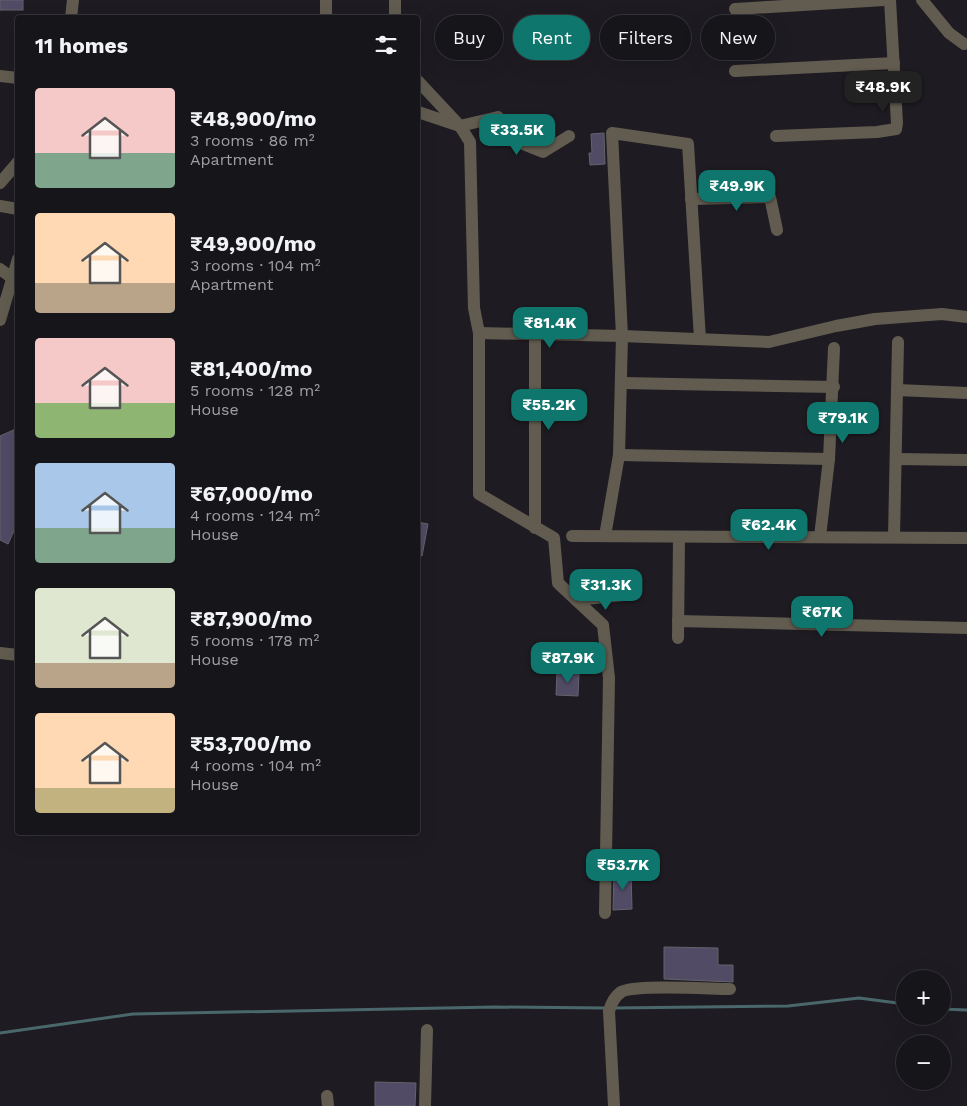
<!DOCTYPE html>
<html lang="en">
<head>
<meta charset="utf-8">
<style>
	body { margin:0; font-family:"Work Sans",sans-serif; background:#232227; color:#f1f3f6; height:100vh; display:flex; flex-direction:column; font-size:19px; white-space:nowrap }
	* { box-sizing:border-box; margin:0 }
	p { font-size:16px; color:#9e9fa2 }
	.icon { flex:none; width:28px; height:28px; fill:none; stroke:currentColor; stroke-width:2; stroke-linecap:round; stroke-linejoin:round }
	.map { position:relative; flex:1; overflow:hidden }
	.panel { position:absolute; left:15px; top:15px; width:405px; height:820px; display:flex; flex-direction:column; background:#16151a; border-radius:5px; box-shadow:0 5px 20px #0002,0 0 0 1px #353439 }
	.panel>* { flex:none }
	.top-card { position:absolute; left:435px; top:15px; width:456px; height:45px; display:flex; gap:10px }
	.tools { position:absolute; left:896px; top:970px; display:grid; gap:10px }
	.tools a { display:grid; place-items:center; width:55px; height:55px; border-radius:50%; background:#16151a; box-shadow:0 5px 20px #0002,0 0 0 1px #353439; font-size:25px }
	.price { position:absolute; translate:-50% -42px; padding:0 11px; border-radius:10px; background:#0f766e; color:#fff; font-size:16px; line-height:32px; filter:drop-shadow(0 1px 2px #0008) }
	.price::after { content:''; position:absolute; left:50%; top:30px; width:15px; height:11px; margin-left:-8px; background:inherit; clip-path:polygon(0 0,100% 0,50% 100%) }
	.price.active { background:#222; color:#fff }
	ul { padding:0; list-style:none }
	li { display:flex; align-items:center; gap:15px; height:125px; padding:0 20px }
	li span { display:grid; place-items:center; flex:none; width:140px; height:100px; border-radius:5px; color:#555 }
	li>.icon { margin-inline-start:auto }
	span .icon { width:60px; height:60px; fill:#fffc; stroke-width:1 }
	li b { font-size:21px }
	h2 { display:flex; justify-content:space-between; align-items:center; height:60px; padding:0 20px; font-size:21px }
	.pill { padding:0 18px; border-radius:22px; background:#16151a; box-shadow:0 5px 20px #0002,0 0 0 1px #353439; font-size:18px; line-height:45px }
	.pill.active { background:#0f766e; color:#fff }
	.map>svg:first-child { display:block }
	.lines { fill:none; stroke-linecap:round; stroke-linejoin:round }
	.stream { stroke:#4a686b; stroke-width:3 }
	.building { fill:#514b66; stroke:#65636a }
	.minor { stroke:#625c50; stroke-width:12 }
</style>
</head>
<body>
<div class="map">
<svg width="967" height="1106" viewBox="0 0 967 1106">
	<rect width="100%" height="100%" fill="#1e1c22"/>
	<g class="lines">
		<g class="stream">
			<polyline points="614,1008 788,1006 859,998 905,1004"/>
			<polyline points="942,1009 967,1010"/>
			<polyline points="0,1033 133,1014 495,1007 605,1008"/>
		</g>
	</g>
	<g class="building">
		<rect x="0" y="0" width="23" height="10"/>
		<polygon points="604,133 605,164 590,165 589,153 592,153 591,134"/>
		<polygon points="18,428 18,522 8,544 0,540 0,436"/>
		<polygon points="418,522 428,524 422,556 418,555"/>
		<polygon points="557,673 579,673 578,696 556,695"/>
		<polygon points="631,872 632,909 613,910 614,873"/>
		<polygon points="664,947 718,948 718,965 733,965 733,982 664,979"/>
		<polygon points="375,1082 416,1083 415,1106 375,1106"/>
	</g>
	<g class="lines">
		<g class="minor">
			<polyline points="395,0 395,18"/>
			<polyline points="922,0 949,33 964,44"/>
			<polyline points="735,9 884,0"/>
			<polyline points="71,18 73,0"/>
			<polyline points="326,18 326,0"/>
			<polyline points="735,71 894,63"/>
			<polyline points="0,76 18,78"/>
			<polyline points="418,81 460,126 470,142 474,308 479,333 479,494 554,538 558,583 603,625 609,678 605,913"/>
			<polyline points="418,112 460,126 498,117 523,144 543,152 569,136"/>
			<polyline points="776,136 877,132 896,129 897,123 890,0"/>
			<polyline points="0,183 18,162"/>
			<polyline points="691,199 770,197 777,230"/>
			<polyline points="0,206 18,209"/>
			<polyline points="0,269 12,278"/>
			<polyline points="0,320 18,259"/>
			<polyline points="479,333 622,336 612,133 688,144 700,339"/>
			<polyline points="535,335 535,528"/>
			<polyline points="622,383 834,387"/>
			<polyline points="897,390 967,393"/>
			<polyline points="619,455 829,459"/>
			<polyline points="896,459 967,460"/>
			<polyline points="572,536 967,538"/>
			<polyline points="605,536 619,455 622,336 769,342 836,326 875,319 942,314 967,317"/>
			<polyline points="820,537 829,459 834,348"/>
			<polyline points="894,537 898,342"/>
			<polyline points="576,600 633,594"/>
			<polyline points="678,621 967,628"/>
			<polyline points="678,638 679,537"/>
			<polyline points="0,653 18,655"/>
			<polyline points="327,1096 328,1106"/>
			<polyline points="425,1106 427,1030"/>
			<path d="M614,1106l-5,-95c2,-7 5,-14 12,-19 14,-8 89,-3 109,-3"/>
		</g>
	</g>
</svg>
<div class="tools">
<a>+</a>
<a>−</a>
</div>
<b class="price active" style="left:883px;top:113px">₹48.9K</b>
<b class="price" style="left:517px;top:156px">₹33.5K</b>
<b class="price" style="left:737px;top:212px">₹49.9K</b>
<b class="price" style="left:550px;top:349px">₹81.4K</b>
<b class="price" style="left:549px;top:431px">₹55.2K</b>
<b class="price" style="left:843px;top:444px">₹79.1K</b>
<b class="price" style="left:769px;top:551px">₹62.4K</b>
<b class="price" style="left:606px;top:611px">₹31.3K</b>
<b class="price" style="left:822px;top:638px">₹67K</b>
<b class="price" style="left:568px;top:684px">₹87.9K</b>
<b class="price" style="left:623px;top:891px">₹53.7K</b>
<div class="top-card">
<a class="pill">Buy</a>
<a class="pill active">Rent</a>
<a class="pill">Filters</a>
<a class="pill">New</a>
</div>
<section class="panel">
<h2>11 homes<svg class="icon" aria-label="filters" viewBox="0 0 24 24"><path d="M4 7h16M4 17h16"/><circle cx="9" cy="7" r="2"/><circle cx="15" cy="17" r="2"/></svg></h2>
<ul>
<li><span style="background:linear-gradient(#f6c9c9 65%,#7fa58c 0)"><svg class="icon" aria-label="home" viewBox="0 0 24 24"><path d="M3 11l9-7 9 7M6 9v11h12V9"/></svg></span><div><b>₹48,900/mo</b><p>3 rooms · 86 m²</p><p>Apartment</p></div></li>
<li><span style="background:linear-gradient(#ffd9b3 70%,#b9a48a 0)"><svg class="icon" aria-label="home" viewBox="0 0 24 24"><path d="M3 11l9-7 9 7M6 9v11h12V9"/></svg></span><div><b>₹49,900/mo</b><p>3 rooms · 104 m²</p><p>Apartment</p></div></li>
<li><span style="background:linear-gradient(#f6c9c9 65%,#8fb573 0)"><svg class="icon" aria-label="home" viewBox="0 0 24 24"><path d="M3 11l9-7 9 7M6 9v11h12V9"/></svg></span><div><b>₹81,400/mo</b><p>5 rooms · 128 m²</p><p>House</p></div></li>
<li><span style="background:linear-gradient(#a9c7e8 65%,#7fa58c 0)"><svg class="icon" aria-label="home" viewBox="0 0 24 24"><path d="M3 11l9-7 9 7M6 9v11h12V9"/></svg></span><div><b>₹67,000/mo</b><p>4 rooms · 124 m²</p><p>House</p></div></li>
<li><span style="background:linear-gradient(#dfe7d0 75%,#b9a48a 0)"><svg class="icon" aria-label="home" viewBox="0 0 24 24"><path d="M3 11l9-7 9 7M6 9v11h12V9"/></svg></span><div><b>₹87,900/mo</b><p>5 rooms · 178 m²</p><p>House</p></div></li>
<li><span style="background:linear-gradient(#ffd9b3 75%,#c2b280 0)"><svg class="icon" aria-label="home" viewBox="0 0 24 24"><path d="M3 11l9-7 9 7M6 9v11h12V9"/></svg></span><div><b>₹53,700/mo</b><p>4 rooms · 104 m²</p><p>House</p></div></li>
</ul>
</section>
</div>
</body>
</html>
